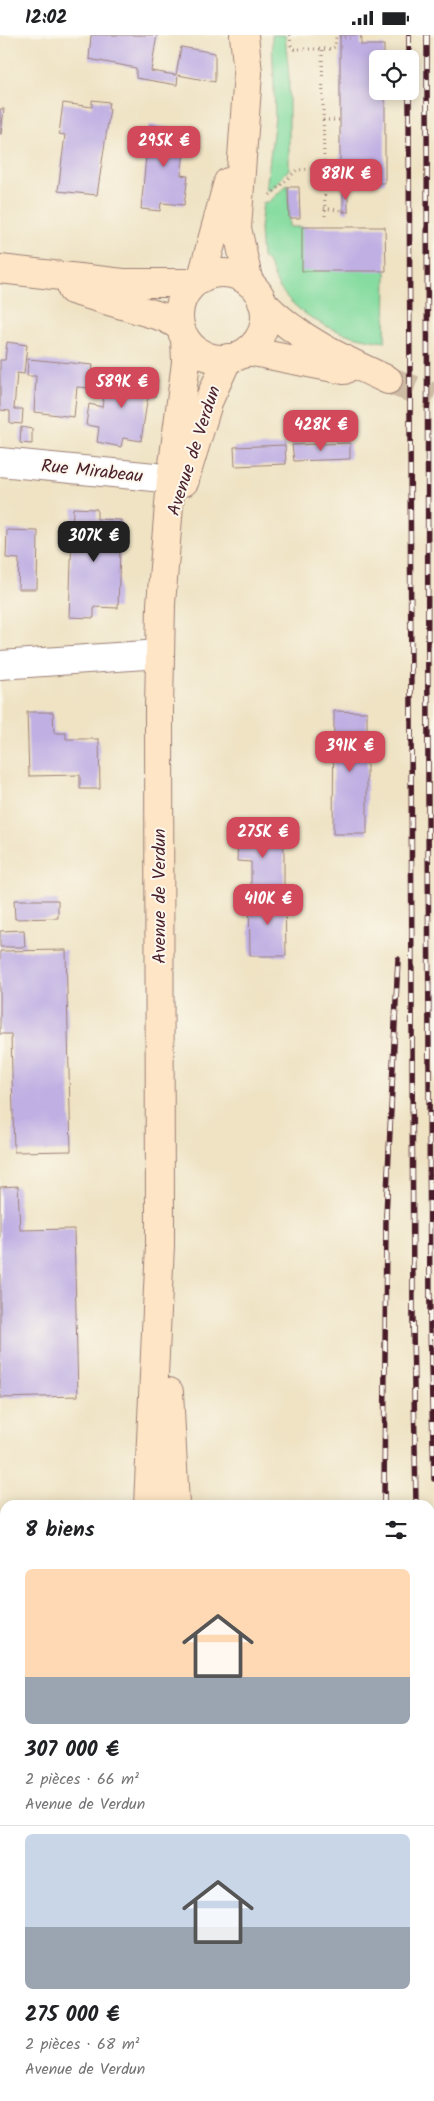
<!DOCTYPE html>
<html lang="fr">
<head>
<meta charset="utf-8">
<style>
	body { margin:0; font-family:Kalam,sans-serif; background:#f2f2f2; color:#202124; height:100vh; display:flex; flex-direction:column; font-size:19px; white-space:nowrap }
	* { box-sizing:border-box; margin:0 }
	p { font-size:16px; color:#757577 }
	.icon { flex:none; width:28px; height:28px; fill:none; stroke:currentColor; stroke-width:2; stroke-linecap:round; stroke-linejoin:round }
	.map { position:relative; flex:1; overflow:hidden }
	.panel { position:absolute; left:0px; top:1465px; width:435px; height:601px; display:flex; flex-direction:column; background:#fff; border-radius:15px 15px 0 0; box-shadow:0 2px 12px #0003 }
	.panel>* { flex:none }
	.fabs { position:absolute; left:369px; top:15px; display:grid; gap:10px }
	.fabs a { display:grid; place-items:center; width:50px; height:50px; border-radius:8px; background:#fff; box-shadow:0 2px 12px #0003; font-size:25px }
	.price { position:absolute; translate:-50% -42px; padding:0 11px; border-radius:10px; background:#d1495b; color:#fff; font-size:16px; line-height:32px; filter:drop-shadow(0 1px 2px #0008) }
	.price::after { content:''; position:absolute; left:50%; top:30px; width:15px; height:11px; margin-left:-8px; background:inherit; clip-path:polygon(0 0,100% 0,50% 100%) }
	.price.selected { background:#222; color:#fff }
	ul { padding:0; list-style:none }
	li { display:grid; align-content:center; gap:10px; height:265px; padding:0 25px }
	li+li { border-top:1px solid #e0e0e0 }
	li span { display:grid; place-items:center; height:155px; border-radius:8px; color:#555 }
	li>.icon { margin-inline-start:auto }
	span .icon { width:90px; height:90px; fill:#fffc; stroke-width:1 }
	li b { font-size:21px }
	h2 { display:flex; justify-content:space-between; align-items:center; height:60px; padding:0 25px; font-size:21px }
	.status { display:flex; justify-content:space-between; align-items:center; height:35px; padding:0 25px; background:#fff; direction:ltr }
	.status svg { height:14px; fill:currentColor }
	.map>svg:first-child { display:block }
	.green { fill:#86dca0; stroke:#687e66 }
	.building { fill:#bfafe3 }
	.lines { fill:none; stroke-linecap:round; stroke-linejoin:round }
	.secondary-tunnel { stroke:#cebca5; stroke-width:28; stroke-dasharray:28 14; stroke-linecap:butt }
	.street-casing { stroke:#9c8178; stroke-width:30 }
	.secondary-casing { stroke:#9c8178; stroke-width:30 }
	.path { stroke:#9c8178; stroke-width:3; stroke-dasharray:1 4; stroke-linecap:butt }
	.street { stroke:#fff; stroke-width:28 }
	.secondary { stroke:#fee5c5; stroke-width:28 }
	.rail-casing { stroke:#4a1f2b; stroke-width:5.5 }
	.rail { stroke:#fbf7ec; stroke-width:4; stroke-dasharray:11; stroke-linecap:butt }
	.labels { text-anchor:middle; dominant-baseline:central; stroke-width:4; stroke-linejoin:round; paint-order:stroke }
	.street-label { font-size:18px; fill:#4a1f2b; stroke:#fbf7ec }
</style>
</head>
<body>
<div class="status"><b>12:02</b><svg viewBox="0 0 49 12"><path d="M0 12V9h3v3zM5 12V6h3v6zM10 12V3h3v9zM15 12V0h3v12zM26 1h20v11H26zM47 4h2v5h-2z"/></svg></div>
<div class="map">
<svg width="434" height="2066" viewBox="0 0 434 2066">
	<rect width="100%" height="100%" fill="#fbf7ec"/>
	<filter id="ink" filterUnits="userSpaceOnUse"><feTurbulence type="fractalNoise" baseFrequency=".02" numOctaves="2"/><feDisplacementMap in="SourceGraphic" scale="10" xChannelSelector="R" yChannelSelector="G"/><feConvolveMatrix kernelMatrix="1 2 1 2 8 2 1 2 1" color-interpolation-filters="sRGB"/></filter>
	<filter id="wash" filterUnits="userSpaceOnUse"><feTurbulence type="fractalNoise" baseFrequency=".0096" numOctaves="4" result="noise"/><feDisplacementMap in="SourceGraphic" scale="20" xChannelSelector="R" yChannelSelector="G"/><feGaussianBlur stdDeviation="1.12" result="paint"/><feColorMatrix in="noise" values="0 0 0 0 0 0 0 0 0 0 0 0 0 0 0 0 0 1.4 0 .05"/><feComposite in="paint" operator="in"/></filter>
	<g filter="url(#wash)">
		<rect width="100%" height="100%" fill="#efe3c4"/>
		<g class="green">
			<polygon points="272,0 285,0 289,42 289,134 271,155 266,155 275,82"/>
			<path d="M288,149l1,43h13l84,44 -1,71c-41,-5 -82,-20 -106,-55 -6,-10 -7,-24 -17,-30l-2,-28 3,-26h5z"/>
		</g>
		<g id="blocks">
			<g class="building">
				<polygon points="91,0 157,0 151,36 176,40 181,12 215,18 215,47 178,40 177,50 136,43 136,33 89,24"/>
				<polygon points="340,0 361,0 361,10 384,10 384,24 378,24 378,56 385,56 385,148 340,148"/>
				<polygon points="92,65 109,67 108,74 110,74 97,160 58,156 65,100 59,99 63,68 92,72"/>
				<polygon points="0,74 4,74 1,99 0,99"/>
				<polygon points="149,90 187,95 181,140 188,141 184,170 161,168 160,176 141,174"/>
				<polygon points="288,152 299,152 300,183 289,183"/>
				<rect x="343" y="155" width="5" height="22"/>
				<polygon points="302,192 385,192 386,236 302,236"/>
				<polygon points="7,307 27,310 24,339 17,338 14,374 23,374 22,389 10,388 10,376 0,375 0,325 5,325"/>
				<polygon points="28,324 93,330 90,353 77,352 74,382 34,377 36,341 27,341"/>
				<polygon points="109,337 158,345 155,362 148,361 141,406 123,403 121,412 97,407 99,392 86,390 89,369 102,372"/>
				<polygon points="21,392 32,394 32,409 20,408"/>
				<polygon points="350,408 350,424 294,426 292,410"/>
				<polygon points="285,410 286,429 235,431 234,412"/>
				<polygon points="73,473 97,474 97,484 121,485 118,573 94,572 94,583 69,582"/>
				<polygon points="7,495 38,496 37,554 18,554 19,524 6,523"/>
				<polygon points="334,676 367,677 367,799 333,799"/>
				<polygon points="27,677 53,677 54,698 66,698 66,704 99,704 100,754 80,754 80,740 29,741"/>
				<polygon points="238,797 284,799 284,856 251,855 251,827 237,826"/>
				<polygon points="285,860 286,921 250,921 249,861"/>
				<polygon points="14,865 58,865 58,883 15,884"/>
				<polygon points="24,895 25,912 0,912 0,896"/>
				<polygon points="66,915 71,1116 14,1117 11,999 0,999 0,916"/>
				<polygon points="18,1151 20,1195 74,1194 78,1361 0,1363 0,1152"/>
				<polygon points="0,1612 5,1612 5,1644 0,1643"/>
				<rect x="0" y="1673" width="5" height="21"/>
				<polygon points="3,1738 5,1738 5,1769 0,1769 0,1746 3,1746"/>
				<rect x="0" y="1797" width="5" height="45"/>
				<polygon points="0,1929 5,1929 3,1971 0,1971"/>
				<polygon points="0,1979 5,1979 5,2000 0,2001"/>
				<polygon points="0,2030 5,2030 5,2050 0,2051"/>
			</g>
		</g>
	</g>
	<g filter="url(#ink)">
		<use href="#blocks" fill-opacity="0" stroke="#9c8178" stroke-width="1"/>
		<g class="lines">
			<polyline class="secondary-tunnel" points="388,345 434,362"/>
			<g class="street-casing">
				<g id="street">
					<polyline points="0,427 185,445"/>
					<polyline points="0,630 160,619"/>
					<polyline points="0,1526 5,1526"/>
				</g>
			</g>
			<g class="secondary-casing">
				<g id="secondary">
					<polyline points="244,0 248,38 237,193 249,248"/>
					<polyline points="0,234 123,248 194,248"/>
					<circle cx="222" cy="281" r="43"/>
					<polyline points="202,242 228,147"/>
					<polyline points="72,255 163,282 180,291"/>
					<path d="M262,267c36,37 80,57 126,78"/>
					<polyline points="248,316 344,335"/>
					<polyline points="184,447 209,365 228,323"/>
					<polyline points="169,1357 175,1470"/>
					<polyline points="148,1470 160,1210 159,674 161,569 171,445 186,327 185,303"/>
					<polyline points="164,2061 164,2066"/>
				</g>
			</g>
			<g class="path">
				<polyline points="290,0 291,10 294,14 331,14 335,12 336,2 350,3"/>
				<polyline points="361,3 364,0"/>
				<polyline points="322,15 325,181"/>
				<polyline points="323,85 339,85"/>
				<polyline points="270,160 297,135 323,133"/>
				<polyline points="324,173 349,177"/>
				<polyline points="0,1883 5,1883"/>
				<polyline points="0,2064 89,2061"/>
			</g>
			<use href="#street" class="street"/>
			<use href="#secondary" class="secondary"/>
			<g class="rail-casing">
				<g id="rail">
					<polyline points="409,0 409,24"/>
					<polyline points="427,0 428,762 430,1292 434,1444"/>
					<polyline points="409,56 413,1293 416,1470"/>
					<polyline points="384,1470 386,1181 398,924"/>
					<polyline points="430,1779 434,1836"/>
					<polyline points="417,2061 418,2066"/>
				</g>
			</g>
			<use href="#rail" class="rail"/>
		</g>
	</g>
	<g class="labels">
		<g class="street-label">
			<text transform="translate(195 416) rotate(-72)">Avenue de Verdun</text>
			<text transform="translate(92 437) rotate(6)">Rue Mirabeau</text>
			<text transform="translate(160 861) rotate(-90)">Avenue de Verdun</text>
		</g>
	</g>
</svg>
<div class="fabs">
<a><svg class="icon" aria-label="locate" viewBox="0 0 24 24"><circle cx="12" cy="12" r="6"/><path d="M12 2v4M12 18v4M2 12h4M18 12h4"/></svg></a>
</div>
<b class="price" style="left:164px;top:133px">295K €</b>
<b class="price" style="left:346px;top:166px">881K €</b>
<b class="price" style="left:122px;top:374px">589K €</b>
<b class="price" style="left:321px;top:417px">428K €</b>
<b class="price selected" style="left:94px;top:528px">307K €</b>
<b class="price" style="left:350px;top:738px">391K €</b>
<b class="price" style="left:263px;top:824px">275K €</b>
<b class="price" style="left:268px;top:891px">410K €</b>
<section class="panel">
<h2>8 biens<svg class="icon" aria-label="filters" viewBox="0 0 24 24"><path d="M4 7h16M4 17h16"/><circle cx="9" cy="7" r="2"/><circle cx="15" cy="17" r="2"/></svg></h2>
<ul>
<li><span style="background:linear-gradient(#ffd9b3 70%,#9aa5b1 0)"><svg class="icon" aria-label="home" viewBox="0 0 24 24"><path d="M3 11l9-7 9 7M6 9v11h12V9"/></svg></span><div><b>307 000 €</b><p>2 pièces · 66 m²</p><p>Avenue de Verdun</p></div></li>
<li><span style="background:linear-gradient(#c9d6e8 60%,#9aa5b1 0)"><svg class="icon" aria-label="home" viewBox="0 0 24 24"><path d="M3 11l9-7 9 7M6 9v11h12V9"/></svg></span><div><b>275 000 €</b><p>2 pièces · 68 m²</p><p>Avenue de Verdun</p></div></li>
</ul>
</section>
</div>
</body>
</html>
